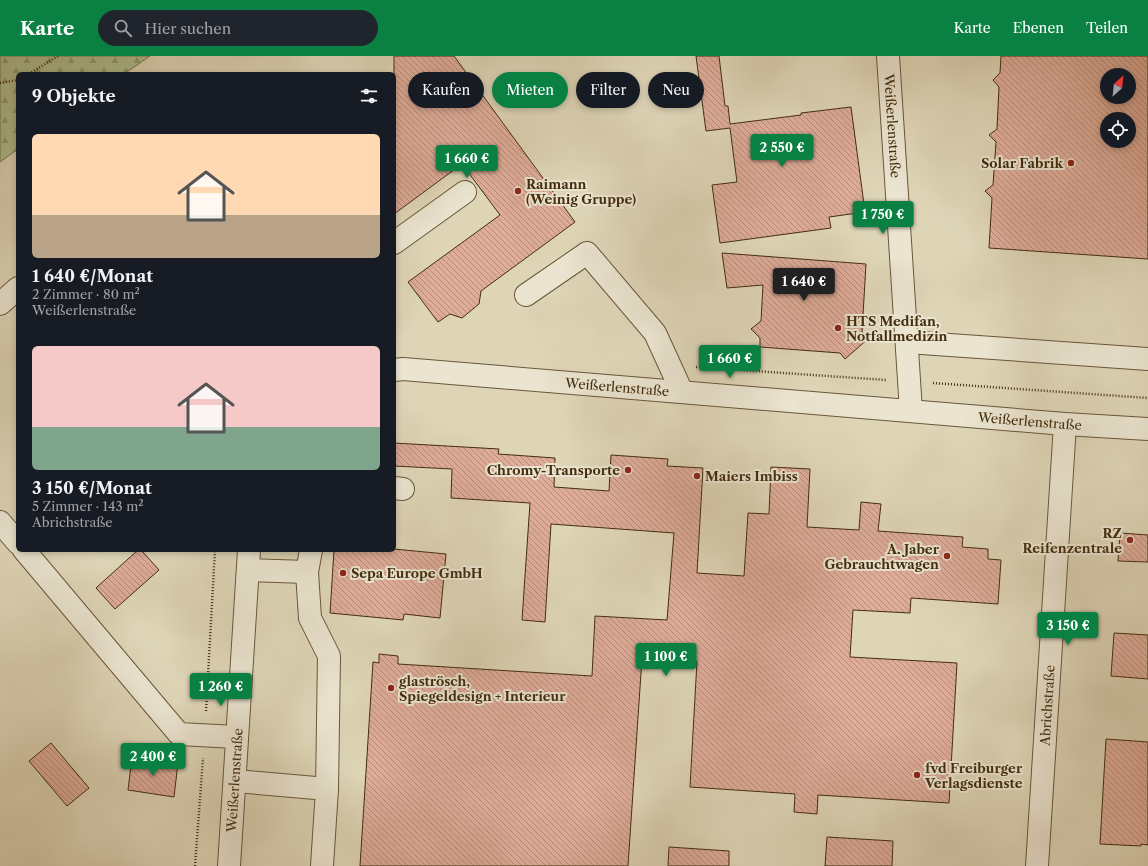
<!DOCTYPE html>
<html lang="de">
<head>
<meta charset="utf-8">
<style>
	body { margin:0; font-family:"Libre Caslon Text",serif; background:#20242c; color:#f1f3f6; height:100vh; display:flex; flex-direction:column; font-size:15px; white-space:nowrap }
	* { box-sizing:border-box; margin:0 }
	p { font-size:13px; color:#9ea1a6 }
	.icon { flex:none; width:22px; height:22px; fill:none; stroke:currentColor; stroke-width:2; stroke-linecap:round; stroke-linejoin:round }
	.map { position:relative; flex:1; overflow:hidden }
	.drawer { position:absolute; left:16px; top:16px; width:380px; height:480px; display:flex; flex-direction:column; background:#171b24; border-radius:6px; box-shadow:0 2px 6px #0003 }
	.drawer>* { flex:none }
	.top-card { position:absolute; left:408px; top:16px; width:380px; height:36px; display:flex; gap:8px }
	.needle { width:26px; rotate:27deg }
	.controls { position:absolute; left:1100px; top:12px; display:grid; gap:8px }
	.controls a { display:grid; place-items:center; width:36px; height:36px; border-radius:50%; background:#171b24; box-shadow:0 2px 6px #0003; font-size:20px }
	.price { position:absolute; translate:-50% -34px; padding:0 9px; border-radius:4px; background:#0b8043; color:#fff; font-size:13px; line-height:26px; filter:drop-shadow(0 1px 2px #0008) }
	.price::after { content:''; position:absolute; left:50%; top:24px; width:12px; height:9px; margin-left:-6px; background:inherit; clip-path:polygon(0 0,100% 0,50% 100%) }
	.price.active { background:#222; color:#fff }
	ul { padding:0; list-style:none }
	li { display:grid; align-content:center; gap:8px; height:212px; padding:0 16px }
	li span { display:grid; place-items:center; height:124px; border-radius:6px; color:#555 }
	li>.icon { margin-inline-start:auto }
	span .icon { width:72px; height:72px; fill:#fffc; stroke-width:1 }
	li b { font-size:17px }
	h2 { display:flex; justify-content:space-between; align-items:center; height:48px; padding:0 16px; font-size:17px }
	.tag { padding:0 14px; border-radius:18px; background:#171b24; box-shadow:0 2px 6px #0003; font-size:14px; line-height:36px }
	.tag.active { background:#0b8043; color:#fff }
	header { display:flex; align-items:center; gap:24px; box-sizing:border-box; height:56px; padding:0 20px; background:#0b8043; color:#fff }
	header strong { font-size:19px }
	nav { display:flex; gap:22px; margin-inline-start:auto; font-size:14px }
	.search { width:280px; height:36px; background:#20242c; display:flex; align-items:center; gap:10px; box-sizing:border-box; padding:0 14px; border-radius:22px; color:#9ea1a6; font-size:15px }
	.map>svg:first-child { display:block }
	.forest { fill:url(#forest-firs); stroke:#79764f }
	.building { fill:url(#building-back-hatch); stroke:#432d0e; fill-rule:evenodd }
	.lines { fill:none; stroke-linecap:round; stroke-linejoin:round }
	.minor-casing { stroke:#6a5738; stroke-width:24 }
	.path { stroke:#432d0e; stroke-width:2.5; stroke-dasharray:1 2; stroke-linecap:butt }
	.minor { stroke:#eae4d0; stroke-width:22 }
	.poi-dot { fill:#8f2418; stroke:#eae4d0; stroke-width:1.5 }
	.labels { text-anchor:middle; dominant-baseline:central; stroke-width:4; stroke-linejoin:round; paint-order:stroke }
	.street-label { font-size:13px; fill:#432d0e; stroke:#eae4d0 }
	.poi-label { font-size:13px; font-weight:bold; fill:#432d0e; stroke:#eae4d0; text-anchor:start }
</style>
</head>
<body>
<header>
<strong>Karte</strong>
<div class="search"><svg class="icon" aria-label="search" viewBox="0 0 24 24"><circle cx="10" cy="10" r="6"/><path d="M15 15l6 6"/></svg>Hier suchen</div>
<nav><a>Karte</a><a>Ebenen</a><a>Teilen</a></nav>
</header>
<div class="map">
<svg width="1148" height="810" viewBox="0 0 1148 810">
	<defs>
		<pattern id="forest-firs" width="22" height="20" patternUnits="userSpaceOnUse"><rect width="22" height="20" fill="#afbe90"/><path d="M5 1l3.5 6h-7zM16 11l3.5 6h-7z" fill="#909b74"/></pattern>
		<pattern id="building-back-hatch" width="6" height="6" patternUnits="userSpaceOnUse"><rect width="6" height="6" fill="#deac99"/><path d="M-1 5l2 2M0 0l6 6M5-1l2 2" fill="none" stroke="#b68c7b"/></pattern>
	</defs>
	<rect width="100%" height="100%" fill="#ded5b7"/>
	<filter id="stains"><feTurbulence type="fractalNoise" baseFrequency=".005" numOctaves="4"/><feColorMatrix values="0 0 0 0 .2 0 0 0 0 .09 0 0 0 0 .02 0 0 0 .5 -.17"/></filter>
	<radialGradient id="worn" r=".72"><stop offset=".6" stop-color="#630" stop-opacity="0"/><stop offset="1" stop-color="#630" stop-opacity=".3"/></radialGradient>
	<polygon class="forest" points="0,0 150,0 124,18 18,18 18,93 0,106"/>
	<g class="building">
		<polygon points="394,0 454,0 575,166 481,235 479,248 462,262 450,258 438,266 408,226 500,159 462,108 394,158"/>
		<polygon points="696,0 719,0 725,50 728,50 730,68 801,59 801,57 851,51 865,156 829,161 831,172 720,187 712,129 737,126 730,72 706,75"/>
		<path d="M1001,0h147v203l-159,-11 3,-50 -7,-7 8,-6 3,-43 -7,-7 8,-6 2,-42 -6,-7 7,-7zM1107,19h22v22h-22zM1107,63h22v22h-22z"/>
		<polygon points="722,197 866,208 862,276 869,282 845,303 840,297 760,291 760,282 751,273 761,265 763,229 727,232"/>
		<polygon points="394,387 499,393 498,398 555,402 554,431 609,435 611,399 668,403 667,410 703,412 697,517 744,520 748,457 769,458 771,411 810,413 807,471 859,474 861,446 881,448 878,475 963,481 962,491 988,493 988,503 1001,504 998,548 911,542 910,557 853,554 850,601 957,607 949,747 818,739 817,758 794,756 795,738 690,731 697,605 642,602 628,810 360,810 373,606 379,607 379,598 398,600 398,608 592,620 595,560 667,564 674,477 551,468 545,566 522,564 530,447 451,442 452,413 394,410"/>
		<polygon points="1120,477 1148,479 1148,506 1118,505"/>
		<polygon points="394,493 446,498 440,562 404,558 403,564 330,557 334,494 394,494"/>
		<polygon points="138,494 141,494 159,514 115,553 96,532"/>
		<polygon points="1114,577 1148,579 1148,623 1111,620"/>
		<polygon points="1106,683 1148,686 1148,789 1141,788 1141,790 1100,788"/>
		<polygon points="51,687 89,732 67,750 29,705"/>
		<polygon points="132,701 178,707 174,741 128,734"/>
		<polygon points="827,781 893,785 892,810 825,810"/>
		<polygon points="669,791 729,795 729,810 668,810"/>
	</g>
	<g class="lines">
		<g class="minor-casing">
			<g id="minor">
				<path id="s1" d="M888,0l23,355"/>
				<polyline points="394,187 465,136"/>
				<polyline points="526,239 587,197 655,277 682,336"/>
				<polyline points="0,248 18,232"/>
				<polyline points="907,286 1148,303"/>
				<path id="s2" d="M394,314l9,-1 662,55 83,5"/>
				<polyline points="394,432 403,433"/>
				<polyline points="0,466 18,487"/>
				<polyline points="24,494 179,678 236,681"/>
				<polyline points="248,514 307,516 311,494"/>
				<polyline points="307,516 310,562 329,600 327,733"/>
				<polyline points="235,725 327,733 322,810"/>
				<path id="s3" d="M229,810l20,-316"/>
				<path id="s4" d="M1037,810l28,-442"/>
			</g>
		</g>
		<g class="path">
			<polyline points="29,18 58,0"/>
			<polyline points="0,27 18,24"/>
			<polyline points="696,311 886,324"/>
			<polyline points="933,327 1148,342"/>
			<polyline points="206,655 215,494"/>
			<polyline points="195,810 203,702"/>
		</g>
		<use href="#minor" class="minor"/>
	</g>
	<g class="poi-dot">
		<circle cx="1071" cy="107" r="4"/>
		<circle cx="518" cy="135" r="4"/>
		<circle cx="838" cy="272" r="4"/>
		<circle cx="628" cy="414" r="4"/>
		<circle cx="697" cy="420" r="4"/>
		<circle cx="1130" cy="484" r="4"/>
		<circle cx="947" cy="500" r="4"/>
		<circle cx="343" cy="517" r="4"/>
		<circle cx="391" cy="632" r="4"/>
		<circle cx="917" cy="719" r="4"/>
	</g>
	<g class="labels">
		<g class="street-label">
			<text stroke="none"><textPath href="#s1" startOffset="70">Weißerlenstraße</textPath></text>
			<text stroke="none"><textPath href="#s2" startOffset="224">Weißerlenstraße</textPath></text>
			<text stroke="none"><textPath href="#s2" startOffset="638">Weißerlenstraße</textPath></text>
			<text stroke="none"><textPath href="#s4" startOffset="161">Abrichstraße</textPath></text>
			<text stroke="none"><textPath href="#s3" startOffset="86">Weißerlenstraße</textPath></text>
		</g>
		<g class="poi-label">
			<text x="1063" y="107" text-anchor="end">Solar Fabrik</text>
			<text x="526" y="128">Raimann<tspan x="526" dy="15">(Weinig Gruppe)</tspan></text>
			<text x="846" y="265">HTS Medifan,<tspan x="846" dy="15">Notfallmedizin</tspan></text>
			<text x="620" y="414" text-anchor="end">Chromy-Transporte</text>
			<text x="705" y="420">Maiers Imbiss</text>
			<text x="1122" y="477" text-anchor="end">RZ<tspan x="1122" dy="15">Reifenzentrale</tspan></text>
			<text x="939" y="493" text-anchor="end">A. Jaber<tspan x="939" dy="15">Gebrauchtwagen</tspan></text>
			<text x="351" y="517">Sepa Europe GmbH</text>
			<text x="399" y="625">glaströsch,<tspan x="399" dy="15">Spiegeldesign + Interieur</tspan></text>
			<text x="925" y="712">fvd Freiburger<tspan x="925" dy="15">Verlagsdienste</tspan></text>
		</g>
	</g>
	<rect width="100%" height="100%" filter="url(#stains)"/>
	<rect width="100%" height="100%" fill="url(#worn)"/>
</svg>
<div class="controls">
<a><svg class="needle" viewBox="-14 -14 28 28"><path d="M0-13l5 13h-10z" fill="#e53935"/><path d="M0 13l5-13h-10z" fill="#9ea1a6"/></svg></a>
<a><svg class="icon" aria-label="locate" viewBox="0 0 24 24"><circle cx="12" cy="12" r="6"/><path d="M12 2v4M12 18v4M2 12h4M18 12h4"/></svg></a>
</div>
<b class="price" style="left:782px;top:112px">2 550 €</b>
<b class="price" style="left:467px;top:123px">1 660 €</b>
<b class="price" style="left:883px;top:179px">1 750 €</b>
<b class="price active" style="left:804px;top:246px">1 640 €</b>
<b class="price" style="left:730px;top:323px">1 660 €</b>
<b class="price" style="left:1068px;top:590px">3 150 €</b>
<b class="price" style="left:666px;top:621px">1 100 €</b>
<b class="price" style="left:221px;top:651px">1 260 €</b>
<b class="price" style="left:153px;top:721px">2 400 €</b>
<div class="top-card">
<a class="tag">Kaufen</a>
<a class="tag active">Mieten</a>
<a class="tag">Filter</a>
<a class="tag">Neu</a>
</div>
<section class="drawer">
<h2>9 Objekte<svg class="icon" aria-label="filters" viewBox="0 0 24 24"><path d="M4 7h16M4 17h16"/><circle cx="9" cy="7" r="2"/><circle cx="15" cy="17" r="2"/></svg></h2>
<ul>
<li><span style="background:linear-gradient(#ffd9b3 65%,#b9a48a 0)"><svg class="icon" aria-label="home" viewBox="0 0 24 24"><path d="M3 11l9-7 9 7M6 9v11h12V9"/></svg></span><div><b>1 640 €/Monat</b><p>2 Zimmer · 80 m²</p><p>Weißerlenstraße</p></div></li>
<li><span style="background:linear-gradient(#f6c9c9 65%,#7fa58c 0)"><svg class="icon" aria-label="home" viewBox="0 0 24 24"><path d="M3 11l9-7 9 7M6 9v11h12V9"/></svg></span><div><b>3 150 €/Monat</b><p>5 Zimmer · 143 m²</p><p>Abrichstraße</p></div></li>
</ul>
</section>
</div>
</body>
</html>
